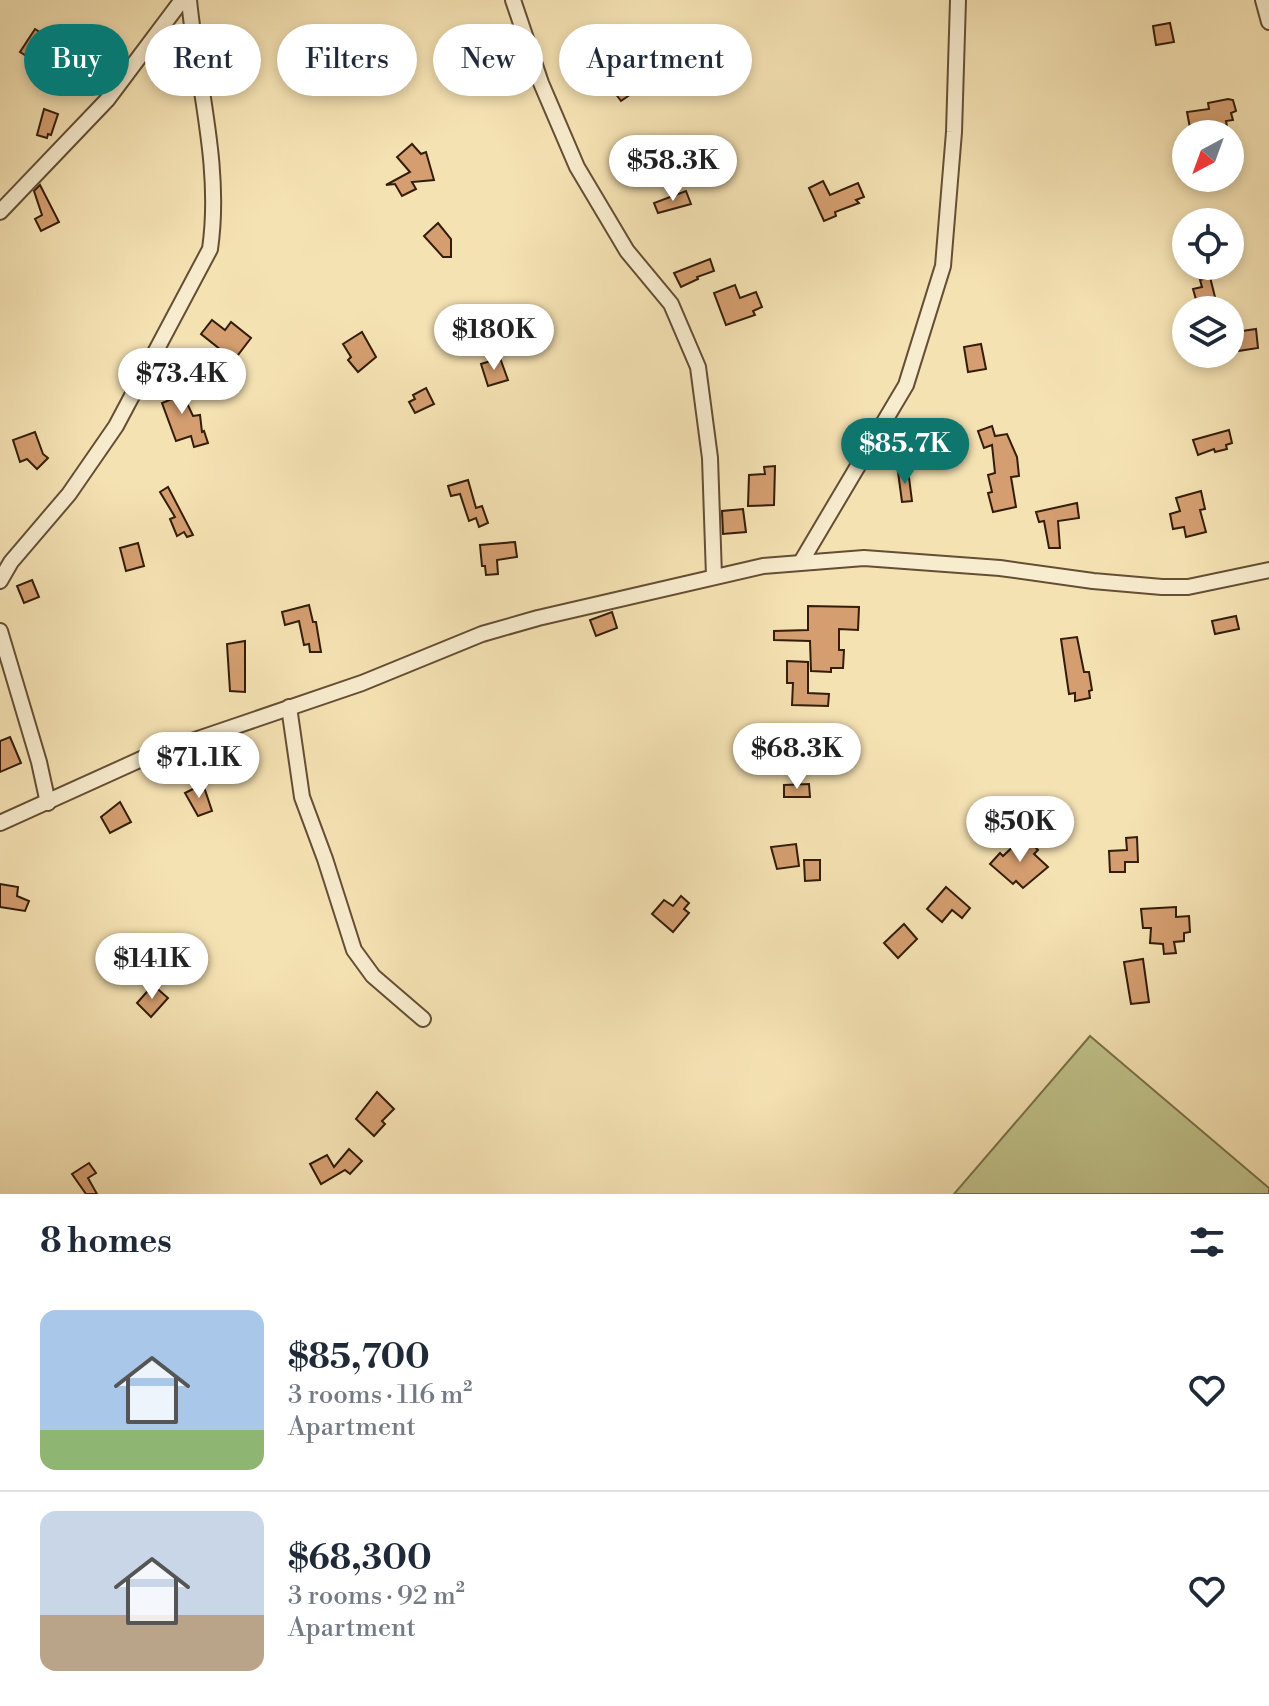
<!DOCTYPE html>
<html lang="en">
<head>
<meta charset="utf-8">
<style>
	body { margin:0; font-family:"Libre Bodoni",serif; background:#f2f2f3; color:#1f2937; height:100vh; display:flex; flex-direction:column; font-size:30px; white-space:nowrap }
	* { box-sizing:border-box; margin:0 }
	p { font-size:26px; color:#747a83 }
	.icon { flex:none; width:44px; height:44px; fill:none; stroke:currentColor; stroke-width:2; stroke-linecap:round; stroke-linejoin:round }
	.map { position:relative; height:1194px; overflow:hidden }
	.details { display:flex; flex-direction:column; background:#fff; flex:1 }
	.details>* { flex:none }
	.guide { position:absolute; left:24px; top:24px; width:800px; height:72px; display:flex; gap:16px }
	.needle { width:52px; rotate:221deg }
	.fabs { position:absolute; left:1172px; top:120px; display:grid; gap:16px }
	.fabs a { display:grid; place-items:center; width:72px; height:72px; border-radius:50%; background:#fff; box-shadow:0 4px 12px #0003; font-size:40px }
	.price { position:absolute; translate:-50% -68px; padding:0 18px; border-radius:28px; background:#fff; color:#222; font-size:26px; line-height:52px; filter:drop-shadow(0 2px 4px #0008) }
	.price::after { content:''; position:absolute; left:50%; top:48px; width:24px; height:18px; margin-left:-12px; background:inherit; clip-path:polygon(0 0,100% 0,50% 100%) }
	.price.selected { background:#0f766e; color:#fff }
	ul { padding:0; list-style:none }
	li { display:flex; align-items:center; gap:24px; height:200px; padding:0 40px }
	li+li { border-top:2px solid #e0e1e3 }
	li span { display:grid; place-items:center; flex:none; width:224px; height:160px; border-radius:16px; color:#555 }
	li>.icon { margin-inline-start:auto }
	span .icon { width:96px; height:96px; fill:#fffc; stroke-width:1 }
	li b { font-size:34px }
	h2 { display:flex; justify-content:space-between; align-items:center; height:96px; padding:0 40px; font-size:34px }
	.pill { padding:0 28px; border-radius:36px; background:#fff; box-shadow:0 4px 12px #0003; font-size:28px; line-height:72px }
	.pill.selected { background:#0f766e; color:#fff }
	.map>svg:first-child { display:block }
	.green { fill:#c0c28a; stroke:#7a704a; stroke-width:2 }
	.building { fill:#d49e70; stroke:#331d0a; stroke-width:2 }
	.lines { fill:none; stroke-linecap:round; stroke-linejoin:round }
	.minor-casing { stroke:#644e34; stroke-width:18 }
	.minor { stroke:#f8ecce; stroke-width:14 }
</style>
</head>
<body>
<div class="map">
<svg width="1269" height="1194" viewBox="0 0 1269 1194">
	<rect width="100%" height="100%" fill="#f5e2b3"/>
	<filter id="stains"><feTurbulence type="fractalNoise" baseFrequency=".0025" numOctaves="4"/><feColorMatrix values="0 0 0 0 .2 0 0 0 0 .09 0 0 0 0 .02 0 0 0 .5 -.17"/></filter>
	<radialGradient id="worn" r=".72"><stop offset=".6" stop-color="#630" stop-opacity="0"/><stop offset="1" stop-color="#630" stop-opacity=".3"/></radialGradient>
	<polygon class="green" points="1090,1036 1269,1188 1269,1194 954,1194"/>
	<g class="building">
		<polygon points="1170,23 1174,42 1156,45 1153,26"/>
		<polygon points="35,29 46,36 31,59 20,52"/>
		<polygon points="308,48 318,61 303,72 293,59"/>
		<polygon points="619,72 634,92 621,101 606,81"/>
		<polygon points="1228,99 1233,100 1236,111 1231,113 1233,120 1226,121 1228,131 1215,134 1212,124 1190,128 1187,112 1209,109 1208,103"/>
		<polygon points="44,109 58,114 51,135 48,134 47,138 37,135"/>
		<polygon points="412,144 421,154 426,152 434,180 412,182 416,189 402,196 395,184 386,185 410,172 397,157"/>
		<polygon points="823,181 830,195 858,183 864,197 856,200 859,203 835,212 836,216 824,221 809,188"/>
		<polygon points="40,185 59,222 41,231 35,219 42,215 34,191"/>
		<polygon points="686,191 691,204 658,213 654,203"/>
		<polygon points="438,223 451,239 451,257 443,257 424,236"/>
		<polygon points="710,259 714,271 697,277 698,279 681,287 674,273"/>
		<polygon points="1210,277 1217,305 1199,310 1193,289 1202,287 1200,280"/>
		<polygon points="735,285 740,298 756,292 762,307 753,311 755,315 726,325 714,293"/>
		<polygon points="212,320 225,330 231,322 251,338 231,364 218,354 221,350 201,334"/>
		<polygon points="1256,329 1258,348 1238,351 1235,332"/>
		<polygon points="362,332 376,357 358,372 348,360 351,357 343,344"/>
		<polygon points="981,344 986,369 968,372 964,347"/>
		<polygon points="500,358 508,380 488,386 481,364"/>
		<polygon points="175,378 193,416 200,415 202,432 204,431 208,443 194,447 191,436 176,441 162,403 172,399 162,383"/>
		<polygon points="426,388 434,404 415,413 409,402 415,399 413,395"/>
		<polygon points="992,426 995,436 1007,434 1017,457 1019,476 1011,477 1016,507 993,512 988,493 992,492 988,475 995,473 992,445 984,448 978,431"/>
		<polygon points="1229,430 1232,443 1226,445 1227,449 1215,452 1214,449 1198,455 1193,440"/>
		<polygon points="35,432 43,454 48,458 37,469 27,459 20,462 13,440"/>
		<polygon points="775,466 774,505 748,506 749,475 765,474 764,467"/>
		<polygon points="908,470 912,501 902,502 898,472"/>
		<polygon points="468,480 476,508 482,506 488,523 479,527 476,518 469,521 460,494 451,496 448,486"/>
		<polygon points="168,487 193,535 187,537 184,532 177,536 170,519 175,517 160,492"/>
		<polygon points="1201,491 1205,509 1200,510 1206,532 1186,537 1184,527 1173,529 1170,514 1180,511 1176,498"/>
		<polygon points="1077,503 1079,518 1058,521 1060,548 1049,548 1044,521 1039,522 1036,512"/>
		<polygon points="743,509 746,532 723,534 722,511"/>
		<polygon points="515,542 517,557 497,560 498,574 486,575 485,566 482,566 480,545"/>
		<polygon points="138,543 144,566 126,571 120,548"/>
		<polygon points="32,580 39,597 24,603 17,586"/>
		<polygon points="309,605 313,622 316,622 321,652 310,652 309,644 304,645 299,621 285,625 282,612"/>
		<polygon points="808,606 859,607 858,630 839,629 839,650 844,650 843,668 831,668 831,672 811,671 810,641 774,640 774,631 808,630"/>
		<polygon points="612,612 617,628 596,636 590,620"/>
		<polygon points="1236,616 1239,629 1215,634 1212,621"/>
		<polygon points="1077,637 1084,672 1089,672 1092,690 1089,691 1090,698 1075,701 1075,693 1069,694 1061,639"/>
		<polygon points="245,641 245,692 230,691 227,644"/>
		<polygon points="787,661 808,662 808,693 829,694 828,706 792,705 793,683 787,683"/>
		<polygon points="10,737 21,763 0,772 0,741"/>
		<polygon points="203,784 212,811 198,816 185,793"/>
		<polygon points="809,784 810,797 784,797 784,785"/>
		<polygon points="120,802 131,822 110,833 101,817"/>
		<polygon points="1137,837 1138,862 1125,862 1125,872 1110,872 1109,851 1127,850 1126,838"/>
		<polygon points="1026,838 1038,850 1034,854 1048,867 1023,888 1016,881 1013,884 990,864 1000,853 1003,856 1019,841 1021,843"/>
		<polygon points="796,844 799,866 777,869 771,847"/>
		<polygon points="804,860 820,860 820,880 805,881"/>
		<polygon points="0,884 18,887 17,896 29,901 25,911 0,907"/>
		<polygon points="946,887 970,908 962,918 952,910 942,922 927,909"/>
		<polygon points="681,896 689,903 684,909 689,913 673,932 652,914 664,900 673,906"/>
		<polygon points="1176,907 1176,917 1189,916 1190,932 1184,933 1184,941 1174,942 1176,953 1164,954 1163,944 1150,943 1151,928 1143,928 1141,909"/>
		<polygon points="904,924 917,939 898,958 884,943"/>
		<polygon points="1143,959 1149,1002 1131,1004 1124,962"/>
		<polygon points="153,985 168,998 151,1017 137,1003"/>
		<polygon points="377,1092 394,1109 382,1121 385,1124 374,1136 356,1119"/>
		<polygon points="349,1149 362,1161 350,1174 345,1170 321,1184 310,1164 327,1155 334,1167"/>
		<polygon points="89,1163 96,1173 88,1178 97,1194 86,1194 72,1174"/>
	</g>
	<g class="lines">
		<g class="minor-casing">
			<g id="minor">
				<polyline points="513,0 541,83 577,167 627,251 671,304 698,367 710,458 714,576"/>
				<polyline points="1263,0 1269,22"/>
				<polyline points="0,212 107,100 182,0"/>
				<polyline points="801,562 906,385 943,266 954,132 958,0"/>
				<path d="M0,581l11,-19 58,-68 47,-68 94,-177c12,-83 -13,-166 -21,-249"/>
				<polyline points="0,631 39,762 48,803"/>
				<polyline points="289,707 302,797 325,859 354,950 373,976 423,1019"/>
				<polyline points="0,823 148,756 362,683 482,634 538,618 763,566 864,558 1000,568 1093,581 1162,587 1188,587 1269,570"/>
			</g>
		</g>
		<use href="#minor" class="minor"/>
	</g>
	<rect width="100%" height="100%" filter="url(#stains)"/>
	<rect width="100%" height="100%" fill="url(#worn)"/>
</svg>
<div class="fabs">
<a><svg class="needle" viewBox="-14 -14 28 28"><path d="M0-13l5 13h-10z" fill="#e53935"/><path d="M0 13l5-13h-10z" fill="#747a83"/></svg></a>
<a><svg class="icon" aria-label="locate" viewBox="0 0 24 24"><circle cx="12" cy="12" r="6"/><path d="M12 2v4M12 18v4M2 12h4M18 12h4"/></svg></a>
<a><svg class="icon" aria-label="layers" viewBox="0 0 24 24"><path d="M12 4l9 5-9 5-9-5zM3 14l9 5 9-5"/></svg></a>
</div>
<b class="price" style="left:673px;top:203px">$58.3K</b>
<b class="price" style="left:494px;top:372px">$180K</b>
<b class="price" style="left:182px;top:416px">$73.4K</b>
<b class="price selected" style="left:905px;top:486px">$85.7K</b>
<b class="price" style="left:797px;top:791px">$68.3K</b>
<b class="price" style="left:199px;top:800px">$71.1K</b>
<b class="price" style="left:1020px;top:864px">$50K</b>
<b class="price" style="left:152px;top:1001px">$141K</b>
<div class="guide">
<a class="pill selected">Buy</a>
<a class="pill">Rent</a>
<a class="pill">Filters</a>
<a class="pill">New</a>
<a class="pill">Apartment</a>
</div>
</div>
<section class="details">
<h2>8 homes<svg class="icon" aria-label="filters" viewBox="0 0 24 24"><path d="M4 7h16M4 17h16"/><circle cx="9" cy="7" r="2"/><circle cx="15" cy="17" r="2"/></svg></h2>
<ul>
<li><span style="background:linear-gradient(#a9c7e8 75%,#8fb573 0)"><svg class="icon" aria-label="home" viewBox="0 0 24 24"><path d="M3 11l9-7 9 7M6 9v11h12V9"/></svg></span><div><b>$85,700</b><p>3 rooms · 116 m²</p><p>Apartment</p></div><svg class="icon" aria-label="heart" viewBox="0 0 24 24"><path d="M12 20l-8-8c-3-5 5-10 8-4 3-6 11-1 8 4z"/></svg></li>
<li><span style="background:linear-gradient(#c9d6e8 65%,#b9a48a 0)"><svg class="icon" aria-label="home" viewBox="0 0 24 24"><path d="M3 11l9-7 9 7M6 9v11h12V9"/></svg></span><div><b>$68,300</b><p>3 rooms · 92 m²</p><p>Apartment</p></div><svg class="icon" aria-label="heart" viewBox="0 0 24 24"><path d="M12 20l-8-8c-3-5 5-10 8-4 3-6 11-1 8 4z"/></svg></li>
</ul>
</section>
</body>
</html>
